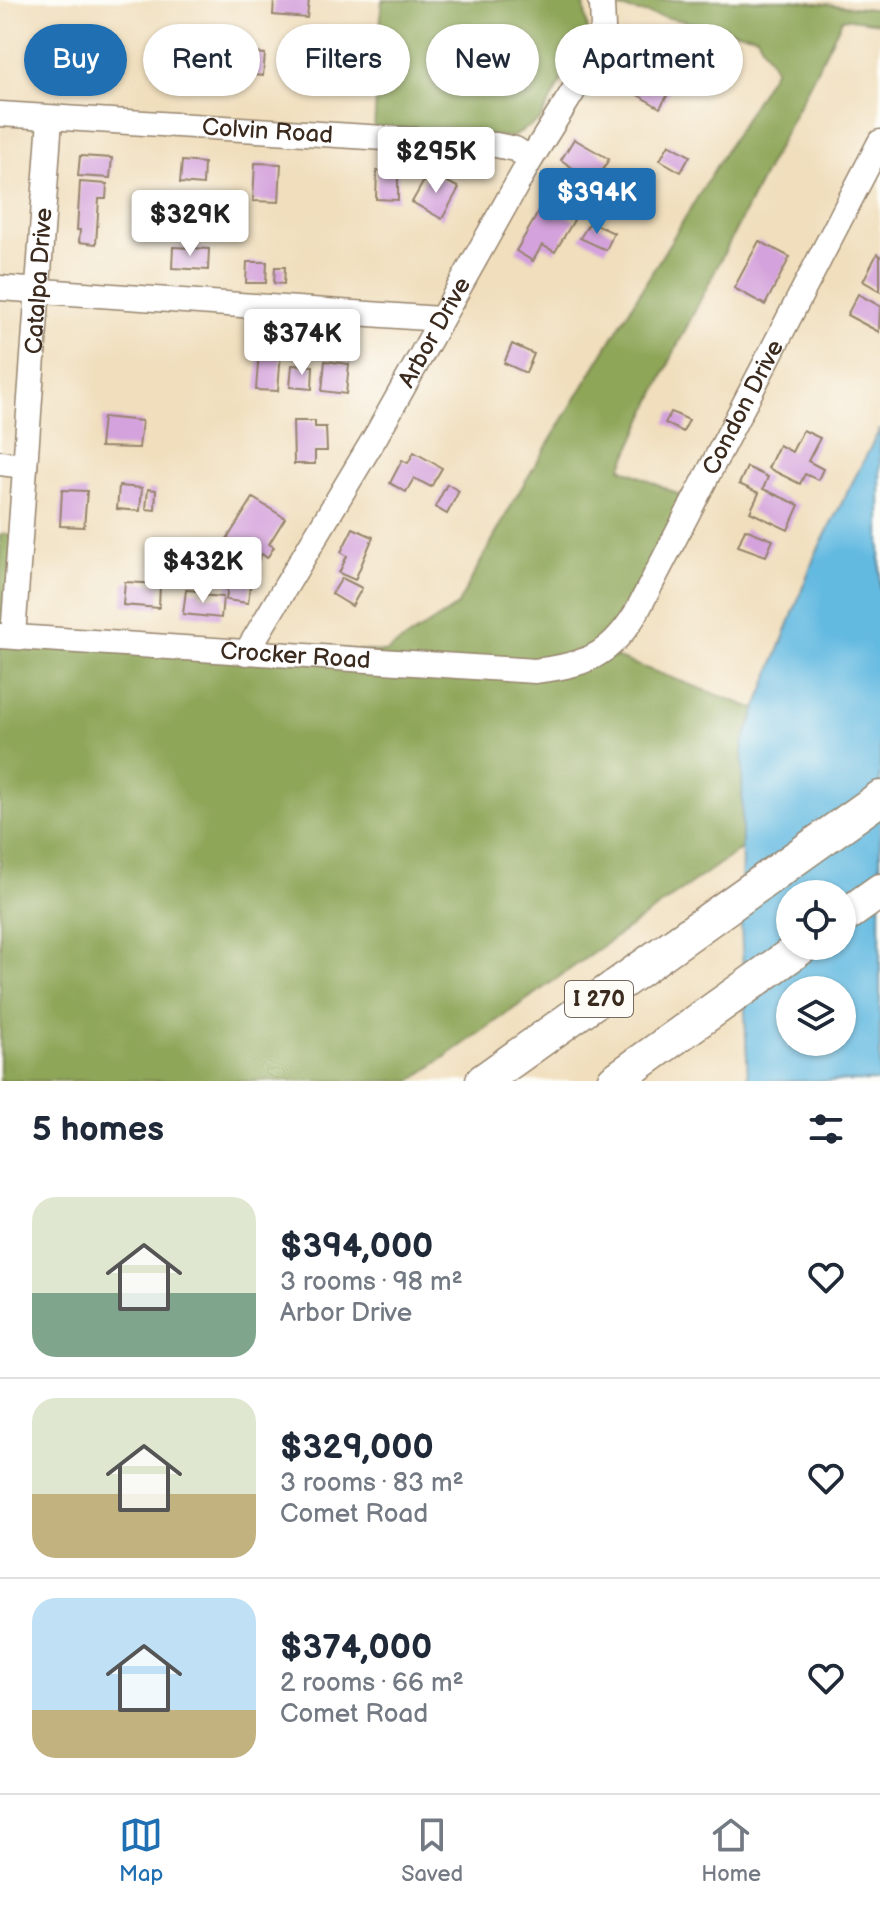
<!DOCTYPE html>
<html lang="en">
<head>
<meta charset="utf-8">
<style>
	body { margin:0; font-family:"Balsamiq Sans",sans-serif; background:#f2f2f3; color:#1f2937; height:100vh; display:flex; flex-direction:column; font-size:30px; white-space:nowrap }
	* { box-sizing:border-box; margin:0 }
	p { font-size:26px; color:#747a83 }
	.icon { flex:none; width:44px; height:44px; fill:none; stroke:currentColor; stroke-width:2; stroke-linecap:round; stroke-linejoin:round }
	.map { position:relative; height:1081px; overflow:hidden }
	.panel { display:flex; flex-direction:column; background:#fff; flex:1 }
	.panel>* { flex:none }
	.hud { position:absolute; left:24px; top:24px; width:832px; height:72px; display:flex; gap:16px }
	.fabs { position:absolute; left:776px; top:880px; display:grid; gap:16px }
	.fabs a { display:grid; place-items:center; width:80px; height:80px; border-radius:50%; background:#fff; box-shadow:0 2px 6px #0004; font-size:40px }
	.price { position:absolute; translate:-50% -68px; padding:0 18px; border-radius:8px; background:#fff; color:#222; font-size:26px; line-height:52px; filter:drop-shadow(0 2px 4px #0008) }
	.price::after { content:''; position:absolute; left:50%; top:48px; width:24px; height:18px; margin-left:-12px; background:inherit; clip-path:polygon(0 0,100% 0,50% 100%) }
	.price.active { background:#1f6fb2; color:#fff }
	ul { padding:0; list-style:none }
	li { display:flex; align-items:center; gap:24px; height:200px; padding:0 32px }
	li+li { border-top:2px solid #e0e1e3 }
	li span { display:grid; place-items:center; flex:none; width:224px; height:160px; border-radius:24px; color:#555 }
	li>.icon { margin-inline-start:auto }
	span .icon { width:96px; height:96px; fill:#fffc; stroke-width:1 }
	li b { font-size:34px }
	h2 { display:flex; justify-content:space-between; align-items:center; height:96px; padding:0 32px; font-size:34px }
	.pill { padding:0 28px; border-radius:36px; background:#fff; box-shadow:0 2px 6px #0004; font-size:28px; line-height:72px }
	.pill.active { background:#1f6fb2; color:#fff }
	.tab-bar { display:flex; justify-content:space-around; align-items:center; height:112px; border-top:2px solid #e0e1e3; background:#fff; font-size:22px; color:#747a83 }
	.tab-bar a { display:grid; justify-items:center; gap:4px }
	.tab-bar .active { color:#1f6fb2 }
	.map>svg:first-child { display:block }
	.forest { fill:#8ea658; stroke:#64683b; stroke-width:2 }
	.water { fill:#64bae1; stroke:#507280; stroke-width:2; fill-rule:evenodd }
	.building { fill:#d4a2dc }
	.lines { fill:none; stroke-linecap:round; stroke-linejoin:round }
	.minor-casing { stroke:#96846d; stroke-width:27 }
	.highway-casing { stroke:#96846d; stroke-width:37 }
	.minor { stroke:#fff; stroke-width:24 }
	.highway { stroke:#fff; stroke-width:34 }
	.labels { text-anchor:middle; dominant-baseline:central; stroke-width:8; stroke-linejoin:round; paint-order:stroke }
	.shield { fill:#fdfcf7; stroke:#75695f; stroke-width:2 }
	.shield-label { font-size:22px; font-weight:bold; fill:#3b2a1e }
	.street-label { font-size:24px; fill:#3b2a1e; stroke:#fdfcf7 }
</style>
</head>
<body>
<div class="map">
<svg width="880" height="1081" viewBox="0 0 880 1081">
	<rect width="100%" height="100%" fill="#fdfcf7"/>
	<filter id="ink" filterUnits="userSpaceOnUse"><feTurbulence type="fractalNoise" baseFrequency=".0125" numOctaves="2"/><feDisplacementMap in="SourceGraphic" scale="16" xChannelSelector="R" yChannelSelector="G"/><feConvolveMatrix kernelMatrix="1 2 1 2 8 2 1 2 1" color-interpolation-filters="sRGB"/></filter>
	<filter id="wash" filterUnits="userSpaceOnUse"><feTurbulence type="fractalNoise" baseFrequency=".006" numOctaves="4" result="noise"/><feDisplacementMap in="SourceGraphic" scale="32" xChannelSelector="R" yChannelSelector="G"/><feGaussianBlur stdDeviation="1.8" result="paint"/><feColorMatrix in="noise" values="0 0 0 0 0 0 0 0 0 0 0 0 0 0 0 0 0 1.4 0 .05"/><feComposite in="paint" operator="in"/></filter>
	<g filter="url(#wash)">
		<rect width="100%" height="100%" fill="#f0debc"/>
		<g class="forest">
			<polygon points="382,0 577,0 584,5 588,31 540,120 512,137 374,131"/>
			<polygon points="615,0 790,0 880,10 880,23 843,18 676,348 621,468 684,497 615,657 756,709 743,744 742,848 411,1081 0,1081 0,534 12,535 8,631 386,652 457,606 513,502 775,69 757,36 615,7"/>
		</g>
		<path class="water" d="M880,429v652h-132l-7,-158 2,-179 73,-191zM790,894h52v52h-52zM790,990h52v52h-52z"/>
		<g id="blocks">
			<g class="building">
				<polygon points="274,0 309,0 307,18 273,15"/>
				<polygon points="246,52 265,54 263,76 244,74"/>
				<polygon points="660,58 678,68 666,89 670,91 660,108 629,90 638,74 648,79"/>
				<polygon points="574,139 609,159 595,183 561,160"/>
				<polygon points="669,144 690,156 681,172 660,160"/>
				<polygon points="80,156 112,158 110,178 78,176"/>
				<polygon points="182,161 204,163 203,185 180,183"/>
				<polygon points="255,163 281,164 279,202 253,201"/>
				<polygon points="377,171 398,171 398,200 376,199"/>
				<polygon points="429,172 459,188 442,219 412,202"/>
				<polygon points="80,182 107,184 106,199 99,199 96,244 79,242 80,230 77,230"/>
				<polygon points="550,192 574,205 567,216 574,220 555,252 542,245 533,261 516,251"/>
				<polygon points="590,222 614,233 606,250 580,238"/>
				<polygon points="759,241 790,257 765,305 734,288"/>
				<polygon points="173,247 209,249 208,270 172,268"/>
				<polygon points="877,254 880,256 880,291 863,281"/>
				<polygon points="247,262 267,262 266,283 246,283"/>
				<polygon points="275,267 285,267 284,284 274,283"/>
				<polygon points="858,294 880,306 879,332 847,315"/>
				<polygon points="315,323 352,325 350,344 329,343 328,347 313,346"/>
				<polygon points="512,344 534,354 526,373 504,363"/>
				<polygon points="259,350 281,351 278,391 256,390"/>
				<polygon points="325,361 349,364 346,394 322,391"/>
				<polygon points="292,365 313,366 312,389 290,387"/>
				<polygon points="671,412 689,420 683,432 665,423"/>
				<polygon points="103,417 142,421 139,448 100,447"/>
				<polygon points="293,421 315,421 315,427 326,427 327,451 315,451 315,464 294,464"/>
				<polygon points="803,430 820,438 808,461 823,469 818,480 805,474 800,484 768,468 779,445 792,452"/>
				<polygon points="414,452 442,468 431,487 414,478 406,492 390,483 402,460 408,463"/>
				<polygon points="747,467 768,477 763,489 799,505 788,530 750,512 759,493 739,484"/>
				<polygon points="447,484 459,491 447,514 435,507"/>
				<polygon points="119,486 142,488 140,511 117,509"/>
				<polygon points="148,489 156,490 155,510 146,509"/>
				<polygon points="62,490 87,491 84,527 60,526"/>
				<polygon points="253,498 285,518 269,544 274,547 267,558 262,554 257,562 225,542"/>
				<polygon points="353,528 373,537 355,580 339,573 347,556 341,552"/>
				<polygon points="745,529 773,540 766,556 738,546"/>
				<polygon points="172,543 185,544 184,558 172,557"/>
				<polygon points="229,576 251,579 248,603 226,600"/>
				<polygon points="342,578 362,588 352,606 332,594"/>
				<polygon points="125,582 160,584 159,608 123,605"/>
				<polygon points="186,590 200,591 200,595 223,597 221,618 183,614"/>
			</g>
		</g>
	</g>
	<g filter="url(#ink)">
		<use href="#blocks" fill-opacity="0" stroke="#96846d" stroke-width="2"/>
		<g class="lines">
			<g class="minor-casing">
				<g id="minor">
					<path id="s1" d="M0,114l496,31 19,4 16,10"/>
					<polyline points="0,288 440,319"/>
					<polyline points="0,463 25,466"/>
					<path id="s2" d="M0,636l535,35c49,-6 74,-14 101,-58l244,-471"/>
					<path id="s3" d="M13,636l37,-517"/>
					<path id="s4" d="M246,653l131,-219 154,-275 51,-82 14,-27 7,-22 -1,-24 -2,-4"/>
				</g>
			</g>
			<g class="highway-casing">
				<g id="highway">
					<polyline points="842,918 880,891"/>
					<polyline points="483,1081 880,798"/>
					<polyline points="614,1081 803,946"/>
				</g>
			</g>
			<use href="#minor" class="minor"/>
			<use href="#highway" class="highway"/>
		</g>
	</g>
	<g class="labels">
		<rect class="shield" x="565" y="981" width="68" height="36" rx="6"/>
		<g class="shield-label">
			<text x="599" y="999">I 270</text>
		</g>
		<g class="street-label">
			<text stroke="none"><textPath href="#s1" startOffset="268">Colvin Road</textPath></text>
			<text stroke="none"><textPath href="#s3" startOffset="356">Catalpa Drive</textPath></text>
			<text stroke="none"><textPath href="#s4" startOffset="372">Arbor Drive</textPath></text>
			<text stroke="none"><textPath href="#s2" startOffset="890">Condon Drive</textPath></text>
			<text stroke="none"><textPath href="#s2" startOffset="296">Crocker Road</textPath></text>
		</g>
	</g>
</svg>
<div class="fabs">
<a><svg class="icon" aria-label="locate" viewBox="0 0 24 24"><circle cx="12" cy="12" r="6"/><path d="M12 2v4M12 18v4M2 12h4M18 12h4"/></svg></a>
<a><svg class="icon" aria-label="layers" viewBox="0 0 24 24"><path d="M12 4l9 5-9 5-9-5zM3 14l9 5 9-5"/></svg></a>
</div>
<b class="price" style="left:436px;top:195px">$295K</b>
<b class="price active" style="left:597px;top:236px">$394K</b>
<b class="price" style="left:190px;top:258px">$329K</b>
<b class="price" style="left:302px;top:377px">$374K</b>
<b class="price" style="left:203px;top:605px">$432K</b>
<div class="hud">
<a class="pill active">Buy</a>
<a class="pill">Rent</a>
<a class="pill">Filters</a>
<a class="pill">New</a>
<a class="pill">Apartment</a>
</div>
</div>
<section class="panel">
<h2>5 homes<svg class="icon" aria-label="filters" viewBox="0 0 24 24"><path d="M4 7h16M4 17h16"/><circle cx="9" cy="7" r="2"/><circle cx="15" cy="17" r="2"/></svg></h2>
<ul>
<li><span style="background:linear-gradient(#dfe7d0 60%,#7fa58c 0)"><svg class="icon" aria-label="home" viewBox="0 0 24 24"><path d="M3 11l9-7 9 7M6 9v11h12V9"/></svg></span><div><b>$394,000</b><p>3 rooms · 98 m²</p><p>Arbor Drive</p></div><svg class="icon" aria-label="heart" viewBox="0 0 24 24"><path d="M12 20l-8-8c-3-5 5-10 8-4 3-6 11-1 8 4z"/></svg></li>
<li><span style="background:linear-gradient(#dfe7d0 60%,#c2b280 0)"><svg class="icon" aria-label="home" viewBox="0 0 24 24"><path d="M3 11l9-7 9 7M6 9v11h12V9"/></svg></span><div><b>$329,000</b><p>3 rooms · 83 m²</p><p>Comet Road</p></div><svg class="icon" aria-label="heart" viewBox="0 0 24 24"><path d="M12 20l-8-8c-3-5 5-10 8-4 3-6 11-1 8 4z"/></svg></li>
<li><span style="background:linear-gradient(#bfe0f5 70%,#c2b280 0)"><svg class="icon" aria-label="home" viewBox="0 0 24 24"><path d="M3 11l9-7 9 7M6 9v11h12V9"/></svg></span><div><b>$374,000</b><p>2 rooms · 66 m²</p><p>Comet Road</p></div><svg class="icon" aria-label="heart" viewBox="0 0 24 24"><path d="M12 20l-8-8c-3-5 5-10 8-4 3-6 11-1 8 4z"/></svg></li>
</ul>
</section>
<nav class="tab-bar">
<a class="active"><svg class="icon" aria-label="map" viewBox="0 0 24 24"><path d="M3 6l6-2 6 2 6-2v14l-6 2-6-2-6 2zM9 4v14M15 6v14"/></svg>Map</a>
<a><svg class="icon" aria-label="saved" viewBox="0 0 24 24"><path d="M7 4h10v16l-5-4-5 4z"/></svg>Saved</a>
<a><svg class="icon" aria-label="home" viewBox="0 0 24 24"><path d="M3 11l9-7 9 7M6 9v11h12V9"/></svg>Home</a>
</nav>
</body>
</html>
